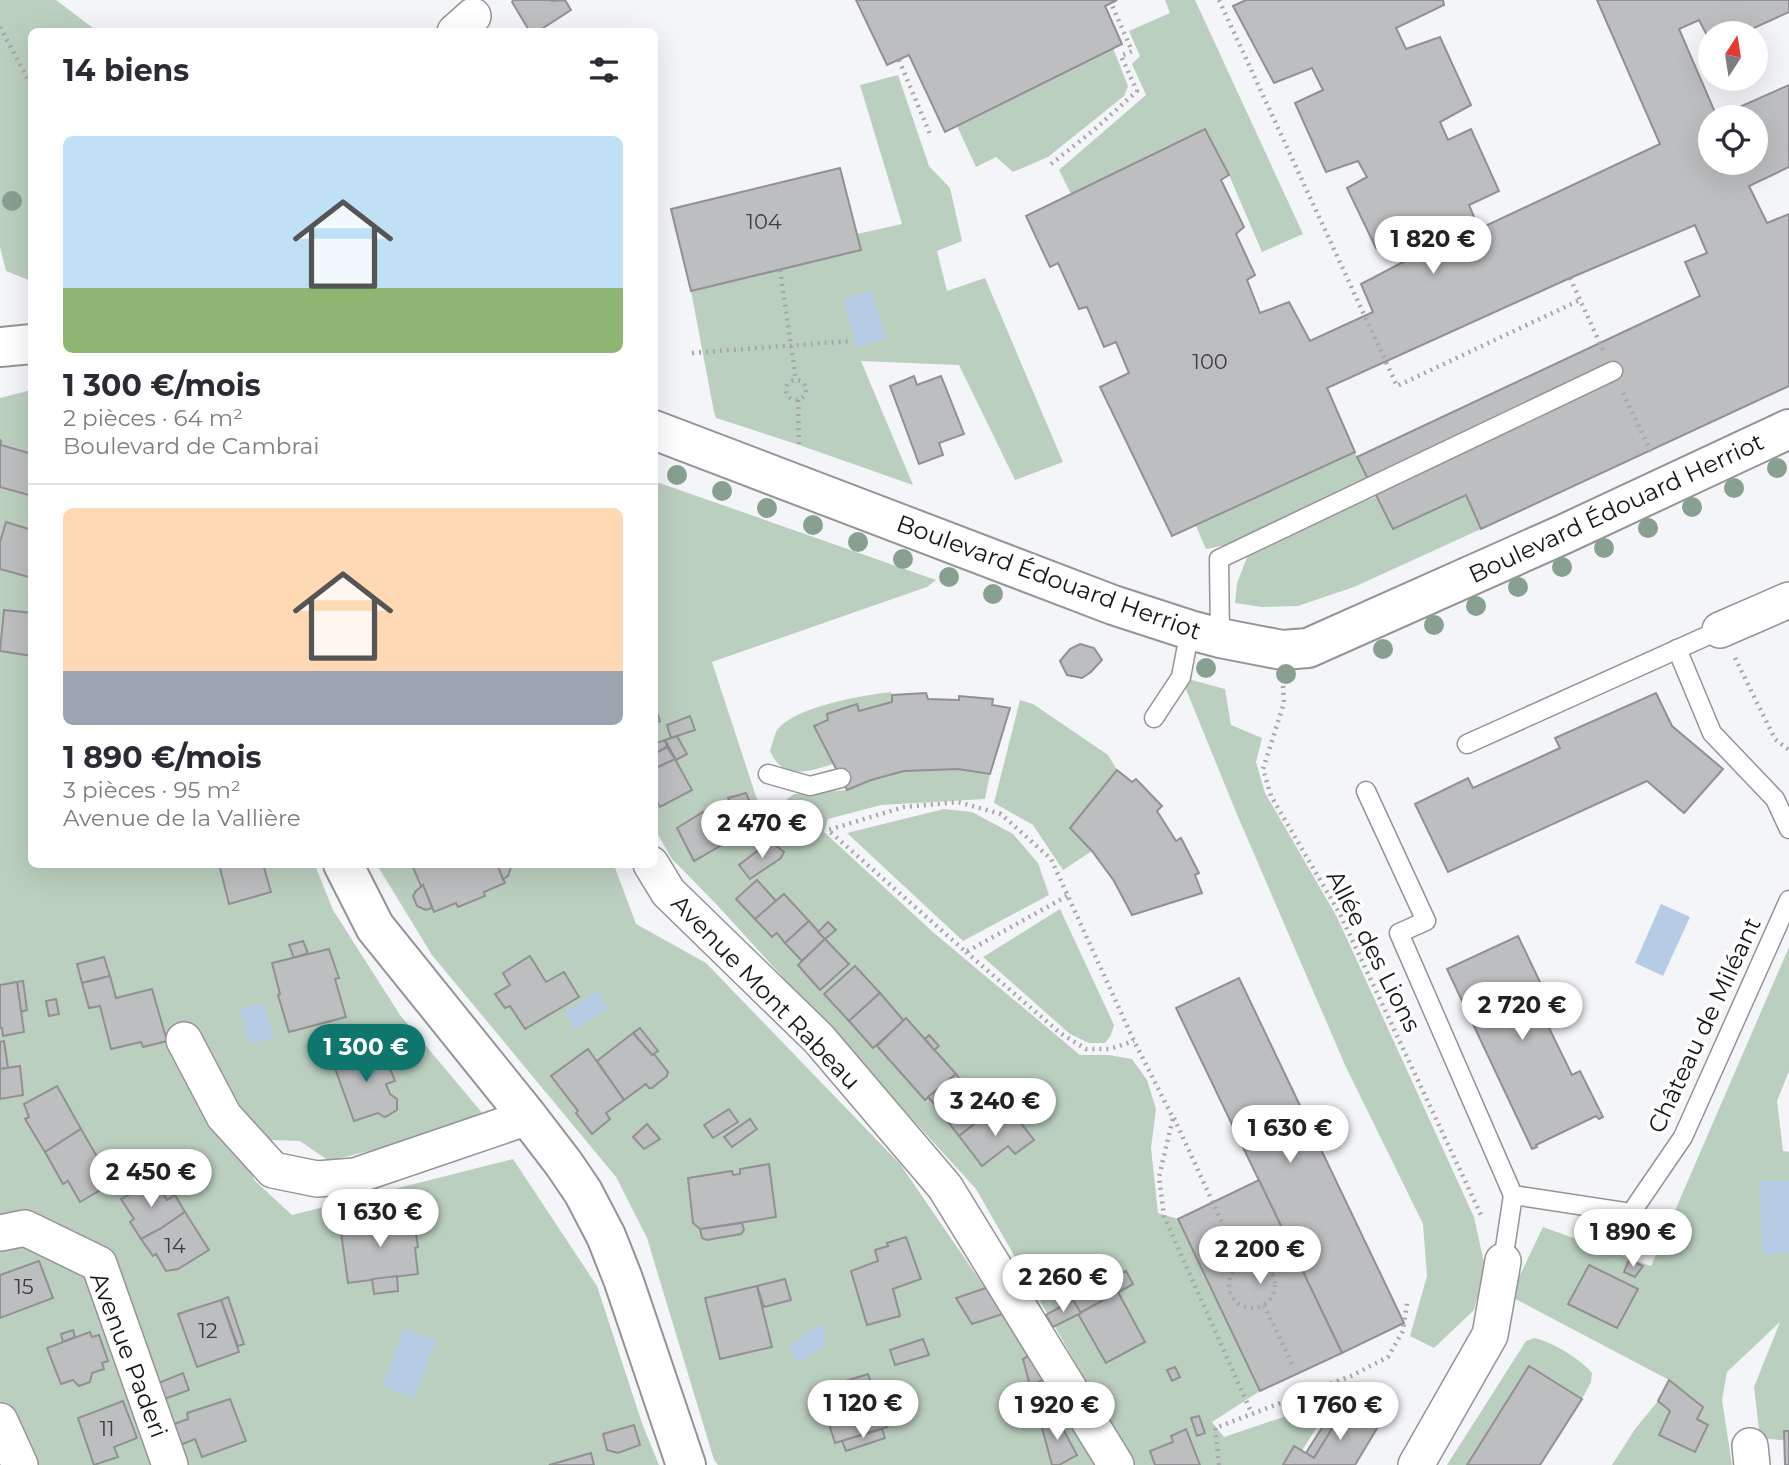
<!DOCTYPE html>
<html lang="fr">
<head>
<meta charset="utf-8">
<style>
	body { margin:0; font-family:Montserrat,sans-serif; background:#f2f2f3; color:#2b2b33; height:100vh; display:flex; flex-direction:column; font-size:26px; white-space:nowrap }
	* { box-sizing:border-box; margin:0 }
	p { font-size:23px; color:#7c7c81 }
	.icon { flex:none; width:38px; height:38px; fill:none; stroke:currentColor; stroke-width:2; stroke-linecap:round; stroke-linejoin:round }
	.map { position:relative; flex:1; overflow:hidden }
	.drawer { position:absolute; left:28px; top:28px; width:630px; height:840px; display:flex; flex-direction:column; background:#fff; border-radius:10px; box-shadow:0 7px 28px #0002 }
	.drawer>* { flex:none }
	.needle { width:46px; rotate:12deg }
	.controls { position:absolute; left:1698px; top:21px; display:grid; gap:14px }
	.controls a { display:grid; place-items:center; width:70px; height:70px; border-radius:50%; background:#fff; box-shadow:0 7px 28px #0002; font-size:35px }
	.price { position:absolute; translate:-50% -60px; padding:0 16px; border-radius:24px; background:#fff; color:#222; font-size:23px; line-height:46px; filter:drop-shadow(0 2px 4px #0008) }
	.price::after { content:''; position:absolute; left:50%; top:42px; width:21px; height:16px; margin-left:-10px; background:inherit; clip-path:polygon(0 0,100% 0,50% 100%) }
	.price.active { background:#0f766e; color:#fff }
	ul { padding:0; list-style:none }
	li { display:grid; align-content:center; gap:14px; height:371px; padding:0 35px }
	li+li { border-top:2px solid #e1e1e2 }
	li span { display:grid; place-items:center; height:217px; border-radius:10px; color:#555 }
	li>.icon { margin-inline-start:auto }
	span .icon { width:126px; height:126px; fill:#fffc; stroke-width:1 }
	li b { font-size:30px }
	h2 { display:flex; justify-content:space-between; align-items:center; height:84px; padding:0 35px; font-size:30px }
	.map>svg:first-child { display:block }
	.green { fill:#bbcfbf }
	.water { fill:#b6cbe4 }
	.building { fill:#bdbec0; stroke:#919194; stroke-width:2; fill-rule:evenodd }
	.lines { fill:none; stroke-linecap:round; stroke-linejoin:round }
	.service-casing { stroke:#949497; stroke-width:21 }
	.minor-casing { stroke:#949497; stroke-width:38 }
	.tertiary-casing { stroke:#949497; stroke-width:42 }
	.path { stroke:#a7a7aa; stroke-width:4.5; stroke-dasharray:2 5; stroke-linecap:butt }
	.service { stroke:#fff; stroke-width:18 }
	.minor { stroke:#fff; stroke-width:35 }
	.tertiary { stroke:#fff; stroke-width:38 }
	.tree { fill:#88a090 }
	.labels { text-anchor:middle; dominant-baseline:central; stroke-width:7; stroke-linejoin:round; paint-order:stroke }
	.number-label { font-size:21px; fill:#3e3e40 }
	.street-label { font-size:24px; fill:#141415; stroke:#fff }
</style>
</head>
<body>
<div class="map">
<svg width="1789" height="1465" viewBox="0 0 1789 1465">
	<rect width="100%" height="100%" fill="#f4f5f8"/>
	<g class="green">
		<polygon points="0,0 56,0 97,31 32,32 31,281 6,271 0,247"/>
		<polygon points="1165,0 1195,0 1303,234 1262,252 1229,175 1205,130 1071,194 1059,170 1146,95 1132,64 1140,56 1129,31 1170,13"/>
		<polygon points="1113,48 1128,86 1124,96 1048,157 1013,172 996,157 976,167 957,126"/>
		<polygon points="898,75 929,166 950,188 962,241 937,251 947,291 985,278 1063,462 1015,480 959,365 861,361 913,485 799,445 716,418 714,412 691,291 861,250 857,234 902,224 860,85"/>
		<polygon points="31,390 32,864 315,865 333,910 400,1015 489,1121 329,1161 300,1141 270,1140 247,1156 254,1180 292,1215 513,1159 597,1286 643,1426 659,1465 185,1465 107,1264 0,1225 0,398"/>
		<polygon points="1355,452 1368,478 1231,544 1206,549 1196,526"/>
		<polygon points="654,481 936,580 927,587 712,662 767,830 785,825 778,806 794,794 847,790 871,780 904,771 958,769 990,774 985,799 881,805 828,819 824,832 934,933 1080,1055 1109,1055 1132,1059 1147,1080 1156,1109 1151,1148 1158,1213 1178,1219 1260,1391 1212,1422 1224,1437 1334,1400 1293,1465 1134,1465 976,1189 717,905 672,859 654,828"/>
		<polygon points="1466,495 1481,529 1354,587 1298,606 1262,607 1235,603 1237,583 1248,555 1289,531 1377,496 1393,529"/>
		<polygon points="1181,677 1225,689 1231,725 1262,738 1256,762 1265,793 1337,917 1474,1217 1485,1267 1474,1310 1434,1348 1410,1336 1427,1276 1423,1224 1345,1065 1236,812"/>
		<path d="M891,692l1,10 -33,9 -3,-7 -29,10 1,6 -14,6 20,38c-26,7 -50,18 -64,-13 2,-6 4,-15 7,-21 17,-23 86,-35 114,-38z"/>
		<polygon points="1020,700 1033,704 1108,755 1117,770 1071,828 1092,851 1063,870 1033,825 994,803"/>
		<polygon points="944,809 972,812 1013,834 1038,863 1049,895 963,941 847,833"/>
		<polygon points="377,865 614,865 636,924 706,963 900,1164 1003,1314 1100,1465 718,1465 714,1460 647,1238 616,1177 432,955"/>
		<polygon points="1060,909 1114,1025 1111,1035 1105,1043 1089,1043 1070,1034 983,957"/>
		<polygon points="1789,947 1789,1071 1777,1101 1783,1151 1789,1152 1789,1441 1760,1438 1754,1387 1780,1322 1727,1372 1722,1400 1732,1465 1612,1465 1635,1429 1658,1401 1669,1380 1510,1296 1543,1227 1651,1266"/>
		<polygon points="0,1243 30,1244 65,1259 90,1280 162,1465 96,1465 118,1457 114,1447 137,1438 123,1401 78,1418 94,1465 30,1465 13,1425 0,1401 0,1318 52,1298 39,1261 0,1275"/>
		<path d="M1534,1338c17,3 48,22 58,35l-1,9 -9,17 -53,-33 -62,99h-20l79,-124z"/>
	</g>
	<g class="water">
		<polygon points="871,290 886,338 857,348 843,299"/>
		<polygon points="1661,904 1690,917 1663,976 1635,963"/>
		<polygon points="598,991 608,1008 575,1029 565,1012"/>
		<polygon points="264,1003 274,1038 249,1044 240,1009"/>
		<polygon points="1789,1180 1789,1253 1762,1254 1760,1181"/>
		<polygon points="818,1326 824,1327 825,1346 801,1361 793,1357 791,1344"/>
		<polygon points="403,1329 436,1340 415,1398 383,1386"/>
	</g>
	<g class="building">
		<polygon points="514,0 551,0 552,1 565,0 571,10 537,32 530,32 512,2"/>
		<polygon points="856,0 1117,0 1105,6 1122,44 945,132 909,55 887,65"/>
		<path d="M1246,0h197l1,5 -48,23 10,21 34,-12 31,68 -31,17 8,18 23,-11 28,62 -30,14 10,24 181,-85 -63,-144h192v12l-46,21h-33v8l-11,-21 -20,9 38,88 72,-32v82l-40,19 18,37 22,-9v172l-308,143 -15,-34 -73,34 -36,-72 343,-161 -15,-34 22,-9 -12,-28 -125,53 -243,110 28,64 -183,84 -72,-149 29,-14 -13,-31 -12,5 -17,-40 -8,2 -21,-46 -8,4 -24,-51 179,-87 24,46 -8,5 23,47 -8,7 19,41 -8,5 13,33 29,-11 21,39 63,-29 -12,-28 50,-26 -10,-19 -25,9 -29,-60 20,-11 -9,-16 -32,11 -31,-69 28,-13 -11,-22 -38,15 -41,-77zM1710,117h45v46h-45z"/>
		<polygon points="840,168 861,250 691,291 671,209"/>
		<polygon points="914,376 917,385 941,376 964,434 939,443 943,455 919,464 890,386"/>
		<polygon points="0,440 1,441 1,445 32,454 32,496 0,487"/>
		<polygon points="6,522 32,530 32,578 0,569 0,542"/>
		<polygon points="4,610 32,613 32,656 0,651"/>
		<polygon points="1080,644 1094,648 1102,660 1091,672 1082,678 1067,675 1060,661 1070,649"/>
		<polygon points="926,693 928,699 959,700 959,696 993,699 992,705 1010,708 990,774 958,769 904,771 871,780 847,790 814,726 828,720 827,714 857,704 859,711 892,702 892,695"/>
		<polygon points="1656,693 1672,726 1723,769 1684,813 1647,781 1448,872 1415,804 1468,778 1473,788 1560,748 1555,738"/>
		<polygon points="654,704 660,721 654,723"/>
		<polygon points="690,716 695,730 671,738 667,725"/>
		<polygon points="677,736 687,754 676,760 665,740"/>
		<polygon points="665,740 667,747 654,754 654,744"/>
		<polygon points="667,747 675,759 654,769 654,754"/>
		<polygon points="675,759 692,790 660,807 654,796 654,769"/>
		<polygon points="1117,770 1132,782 1136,779 1162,806 1157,811 1176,841 1181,838 1199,873 1195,875 1202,893 1132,915 1114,881 1092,851 1070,828"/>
		<polygon points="746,793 752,807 735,812 728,798"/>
		<polygon points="703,812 722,845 694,861 677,828"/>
		<polygon points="770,841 784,852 781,858 750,879 739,865"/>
		<polygon points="219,864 263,864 271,892 229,904"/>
		<polygon points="414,864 497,864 505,883 484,892 485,896 458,907 456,903 434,912 423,885 421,886 412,865"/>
		<polygon points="497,864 510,864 511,867 508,876 503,879"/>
		<polygon points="757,880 776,901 755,919 736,899"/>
		<polygon points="423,885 432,908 426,910 417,906 413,896 416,891"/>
		<polygon points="784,894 809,921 785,943 777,933 772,937 755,919"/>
		<polygon points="809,921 825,939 802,961 785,943"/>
		<polygon points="828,922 836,930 825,939 818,932"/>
		<polygon points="1518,936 1540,982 1529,987 1572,1075 1580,1071 1603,1117 1599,1119 1596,1116 1536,1145 1537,1147 1532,1149 1447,969"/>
		<polygon points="825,939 849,964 820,990 798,965"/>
		<polygon points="303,941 308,953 294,958 289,945"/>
		<polygon points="329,949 339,978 335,979 346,1017 289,1032 278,995 280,994 272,963"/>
		<polygon points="530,956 546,982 564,972 579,997 525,1029 510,1006 505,1008 495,994 510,985 503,973"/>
		<polygon points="104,957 110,976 82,983 77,964"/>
		<polygon points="855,966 880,993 849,1021 824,994"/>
		<polygon points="110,976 116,998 152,989 167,1041 143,1047 141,1042 111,1049 100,1006 89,1008 82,983"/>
		<polygon points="1239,978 1404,1323 1342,1353 1176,1008"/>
		<polygon points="23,981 27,1010 21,1012 17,982"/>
		<polygon points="17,982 24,1032 3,1036 2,1028 0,1028 0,985"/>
		<polygon points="880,993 904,1021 873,1048 849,1021"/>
		<polygon points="56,999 59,1014 49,1016 46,1001"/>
		<polygon points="906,1018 956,1074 925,1100 877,1046"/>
		<polygon points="640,1028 658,1051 652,1055 633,1033"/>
		<polygon points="633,1033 652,1055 654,1054 668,1072 667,1076 652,1088 649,1088 646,1084 624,1100 597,1061"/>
		<polygon points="929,1035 939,1046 934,1050 925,1039"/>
		<polygon points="4,1041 8,1068 0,1069 0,1042"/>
		<polygon points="373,1046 374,1049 378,1048 384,1067 389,1066 395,1081 386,1084 390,1094 397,1099 397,1110 387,1116 384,1117 378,1113 354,1121 332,1060"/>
		<polygon points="588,1049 624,1100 606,1113 610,1119 592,1134 576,1113 578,1111 551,1076"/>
		<polygon points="20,1066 23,1095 0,1099 0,1069"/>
		<polygon points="956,1074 964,1084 935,1105 928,1097"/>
		<polygon points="964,1084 987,1114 959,1136 935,1105"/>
		<polygon points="57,1086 81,1129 45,1152 25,1119 29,1117 24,1104"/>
		<polygon points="1011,1096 1015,1101 1003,1111 999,1105"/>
		<polygon points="729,1109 738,1122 713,1138 704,1125"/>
		<polygon points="1013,1113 1034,1140 1015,1154 1008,1146 982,1166 959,1136 987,1114 996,1125"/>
		<polygon points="750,1119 757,1129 732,1147 724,1137"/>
		<polygon points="647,1124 660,1139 644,1149 633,1137"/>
		<polygon points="81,1129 107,1174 99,1179 104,1188 80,1202 68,1181 63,1184 45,1152"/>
		<polygon points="769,1164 776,1217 700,1229 693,1223 688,1178 732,1171 733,1175 740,1174 740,1169"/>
		<polygon points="155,1180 167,1200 175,1195 185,1212 160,1229 141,1239 130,1222 134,1219 121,1199"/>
		<polygon points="1259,1180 1342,1353 1260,1391 1178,1219"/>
		<polygon points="185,1212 209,1250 178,1269 166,1271 156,1254 153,1256 141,1239 160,1229"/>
		<polygon points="413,1215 418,1247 415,1248 418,1274 348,1283 340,1225"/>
		<polygon points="742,1223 744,1230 741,1234 707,1240 702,1238 700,1229"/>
		<polygon points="906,1237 921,1279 893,1289 900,1316 867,1325 851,1271 878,1261 875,1250 888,1246 887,1243"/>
		<polygon points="1629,1260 1643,1266 1635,1277 1624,1272"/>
		<polygon points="39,1261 53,1298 0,1318 0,1275"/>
		<polygon points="1589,1265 1638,1289 1617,1328 1568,1304"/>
		<polygon points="1126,1271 1133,1284 1115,1294 1109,1281"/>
		<polygon points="397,1276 398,1291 374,1294 372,1279"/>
		<polygon points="785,1279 791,1300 764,1307 757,1286"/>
		<polygon points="757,1286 772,1347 720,1359 705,1298"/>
		<polygon points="986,1288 1003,1314 972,1324 956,1298"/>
		<polygon points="1095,1288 1103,1301 1081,1313 1073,1300"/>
		<polygon points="1118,1292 1145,1342 1106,1363 1078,1314"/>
		<polygon points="228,1297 244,1344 238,1346 221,1300"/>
		<polygon points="221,1300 239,1352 197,1367 178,1314"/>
		<polygon points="1073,1300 1081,1313 1053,1327 1046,1315"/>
		<polygon points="73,1330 75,1337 63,1342 61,1334"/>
		<polygon points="90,1332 92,1337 99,1335 108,1361 102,1363 104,1369 92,1373 90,1382 79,1386 73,1380 61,1384 47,1348"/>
		<polygon points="923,1339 929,1355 895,1365 890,1350"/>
		<polygon points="1034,1353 1045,1379 1030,1386 1023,1359"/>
		<polygon points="1529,1366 1582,1399 1540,1465 1467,1465"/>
		<polygon points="1175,1367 1180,1377 1172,1381 1167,1370"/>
		<polygon points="183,1373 189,1390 162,1400 156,1384"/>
		<polygon points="868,1374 887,1427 835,1443 824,1408 816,1410 811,1392"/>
		<polygon points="1669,1380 1703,1407 1697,1419 1708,1425 1695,1452 1659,1435 1670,1411 1658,1401"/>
		<polygon points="895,1398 900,1401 904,1415 901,1420 886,1424 878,1403"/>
		<polygon points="230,1399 246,1441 202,1457 195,1439 178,1446 171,1425 188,1419 187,1413"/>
		<polygon points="123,1401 137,1438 114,1447 118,1457 94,1465 78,1418"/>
		<polygon points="1339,1401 1346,1406 1314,1458 1306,1453"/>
		<polygon points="1346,1406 1379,1425 1355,1465 1283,1465 1294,1446 1314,1458"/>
		<polygon points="1056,1416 1077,1455 1059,1465 1052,1465 1041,1424"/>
		<polygon points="1199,1416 1205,1433 1197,1436 1191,1418"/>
		<polygon points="634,1425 640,1445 618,1453 607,1450 603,1434"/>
		<polygon points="882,1429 885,1438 846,1451 842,1441"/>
		<polygon points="1186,1429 1200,1465 1155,1465 1150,1451 1173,1442 1171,1436"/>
		<polygon points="1784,1431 1789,1431 1789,1465 1785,1465"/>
		<polygon points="591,1453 594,1465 549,1465"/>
	</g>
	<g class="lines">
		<g class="service-casing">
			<g id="service">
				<polyline points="1220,638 1219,559 1613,371"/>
				<polyline points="1677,649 1712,733 1775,799 1789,829"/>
				<polyline points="1154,718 1181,677 1190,630"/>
				<polyline points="1467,744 1720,630"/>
				<polyline points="768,774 810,786 841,778"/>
				<polyline points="1366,791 1426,921 1399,933 1513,1195 1631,1213 1683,1137 1789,900"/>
				<polyline points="1503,1261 1513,1195"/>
			</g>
		</g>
		<g class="minor-casing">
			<g id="minor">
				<polyline points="455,32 473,16"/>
				<polyline points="1720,630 1789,600"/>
				<polyline points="651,864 668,892 819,1039 945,1187 1116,1465"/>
				<polyline points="184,1040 224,1116 273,1170 317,1179 355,1176 528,1117"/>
				<polyline points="0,1233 25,1228 99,1264 170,1465"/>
				<polyline points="0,1421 20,1465"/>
				<polyline points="1750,1446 1752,1465"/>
				<polyline points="1416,1465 1490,1335 1503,1261"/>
			</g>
		</g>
		<g class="tertiary-casing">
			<g id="tertiary">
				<polyline points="0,347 32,344"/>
				<polyline points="654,430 1113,605 1190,630 1220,638 1282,650 1308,648 1564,534 1789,429"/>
				<polyline points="343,864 375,927 528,1117 564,1164 583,1192 606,1236 623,1279 686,1465"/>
			</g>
		</g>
		<g class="path">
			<polyline points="1219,0 1397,386 1580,300"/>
			<polyline points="0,27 32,87"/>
			<polyline points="899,60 930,134"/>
			<polyline points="1051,164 1094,130 1137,91 1121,56 1132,51 1111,3"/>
			<polyline points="780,270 796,380"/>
			<polyline points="1570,278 1603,350"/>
			<polyline points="692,353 851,341"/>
			<circle cx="796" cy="390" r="10"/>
			<polyline points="1623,393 1651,452"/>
			<polyline points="798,400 799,445"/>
			<polyline points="1735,658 1775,739 1789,750"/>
			<polyline points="1283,686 1284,703 1263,769 1271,796 1340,914 1482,1217"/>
			<polyline points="1067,896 966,952 828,830 904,807 958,802 1001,814 1051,859 1134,1041 1173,1118 1159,1177 1164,1216 1252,1414"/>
			<polyline points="966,952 1060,1033 1086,1049 1110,1049 1134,1041"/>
			<polyline points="1174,1118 1241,1264"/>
			<circle cx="1252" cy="1285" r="23"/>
			<polyline points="1272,1274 1297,1261"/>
			<polyline points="1264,1305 1292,1364"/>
			<polyline points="1219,1465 1215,1428 1351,1376 1388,1357 1403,1331 1407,1303"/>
		</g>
		<use href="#service" class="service"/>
		<use href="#minor" class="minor"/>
		<use href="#tertiary" class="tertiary"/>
	</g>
	<g class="tree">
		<circle cx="12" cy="201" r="10"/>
		<circle cx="1777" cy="468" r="10"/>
		<circle cx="677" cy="475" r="10"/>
		<circle cx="1734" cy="488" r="10"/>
		<circle cx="722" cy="491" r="10"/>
		<circle cx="1692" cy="507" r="10"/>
		<circle cx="767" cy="508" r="10"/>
		<circle cx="813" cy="525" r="10"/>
		<circle cx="1648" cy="528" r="10"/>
		<circle cx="858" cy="542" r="10"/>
		<circle cx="1604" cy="548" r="10"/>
		<circle cx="903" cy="559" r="10"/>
		<circle cx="1562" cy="567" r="10"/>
		<circle cx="949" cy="577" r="10"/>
		<circle cx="1518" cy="587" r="10"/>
		<circle cx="993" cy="594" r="10"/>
		<circle cx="1476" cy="606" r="10"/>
		<circle cx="1434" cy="625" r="10"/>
		<circle cx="1383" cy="649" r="10"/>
		<circle cx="1206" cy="668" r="10"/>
		<circle cx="1286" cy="674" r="10"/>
	</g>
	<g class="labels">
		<g class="number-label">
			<text x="764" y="221">104</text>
			<text x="1210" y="361">100</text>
			<text x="175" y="1245">14</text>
			<text x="24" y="1286">15</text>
			<text x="208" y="1330">12</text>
			<text x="107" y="1428">11</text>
		</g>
		<g class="street-label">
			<text transform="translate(1616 508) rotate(-25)">Boulevard Édouard Herriot</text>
			<text transform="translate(1049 577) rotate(20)">Boulevard Édouard Herriot</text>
			<text transform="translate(1374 951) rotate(63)">Allée des Lions</text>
			<text transform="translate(766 992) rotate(46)">Avenue Mont Rabeau</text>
			<text transform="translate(1704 1025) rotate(-65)">Château de Miléant</text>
			<text transform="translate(129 1355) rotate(69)">Avenue Paderi</text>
		</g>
	</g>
</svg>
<div class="controls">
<a><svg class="needle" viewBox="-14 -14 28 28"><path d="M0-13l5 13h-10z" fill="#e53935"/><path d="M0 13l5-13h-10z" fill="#7c7c81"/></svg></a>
<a><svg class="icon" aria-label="locate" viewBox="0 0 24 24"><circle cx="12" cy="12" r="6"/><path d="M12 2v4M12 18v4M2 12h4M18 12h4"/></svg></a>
</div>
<b class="price" style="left:1433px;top:276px">1 820 €</b>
<b class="price" style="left:762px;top:860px">2 470 €</b>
<b class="price" style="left:1522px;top:1042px">2 720 €</b>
<b class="price active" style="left:366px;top:1084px">1 300 €</b>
<b class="price" style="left:995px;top:1138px">3 240 €</b>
<b class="price" style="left:1290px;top:1165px">1 630 €</b>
<b class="price" style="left:151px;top:1209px">2 450 €</b>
<b class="price" style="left:380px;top:1249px">1 630 €</b>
<b class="price" style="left:1633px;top:1269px">1 890 €</b>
<b class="price" style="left:1260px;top:1286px">2 200 €</b>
<b class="price" style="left:1063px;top:1314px">2 260 €</b>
<b class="price" style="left:863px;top:1440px">1 120 €</b>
<b class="price" style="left:1057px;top:1442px">1 920 €</b>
<b class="price" style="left:1340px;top:1442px">1 760 €</b>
<section class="drawer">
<h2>14 biens<svg class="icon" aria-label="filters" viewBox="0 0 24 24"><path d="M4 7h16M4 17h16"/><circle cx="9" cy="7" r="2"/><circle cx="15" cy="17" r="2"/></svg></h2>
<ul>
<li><span style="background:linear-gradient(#bfe0f5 70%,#8fb573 0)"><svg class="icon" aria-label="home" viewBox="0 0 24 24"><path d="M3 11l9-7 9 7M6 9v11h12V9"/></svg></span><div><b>1 300 €/mois</b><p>2 pièces · 64 m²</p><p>Boulevard de Cambrai</p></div></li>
<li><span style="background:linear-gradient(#ffd9b3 75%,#9aa5b1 0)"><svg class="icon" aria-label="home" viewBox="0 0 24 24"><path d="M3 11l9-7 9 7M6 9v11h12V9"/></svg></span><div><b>1 890 €/mois</b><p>3 pièces · 95 m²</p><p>Avenue de la Vallière</p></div></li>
</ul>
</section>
</div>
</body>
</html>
